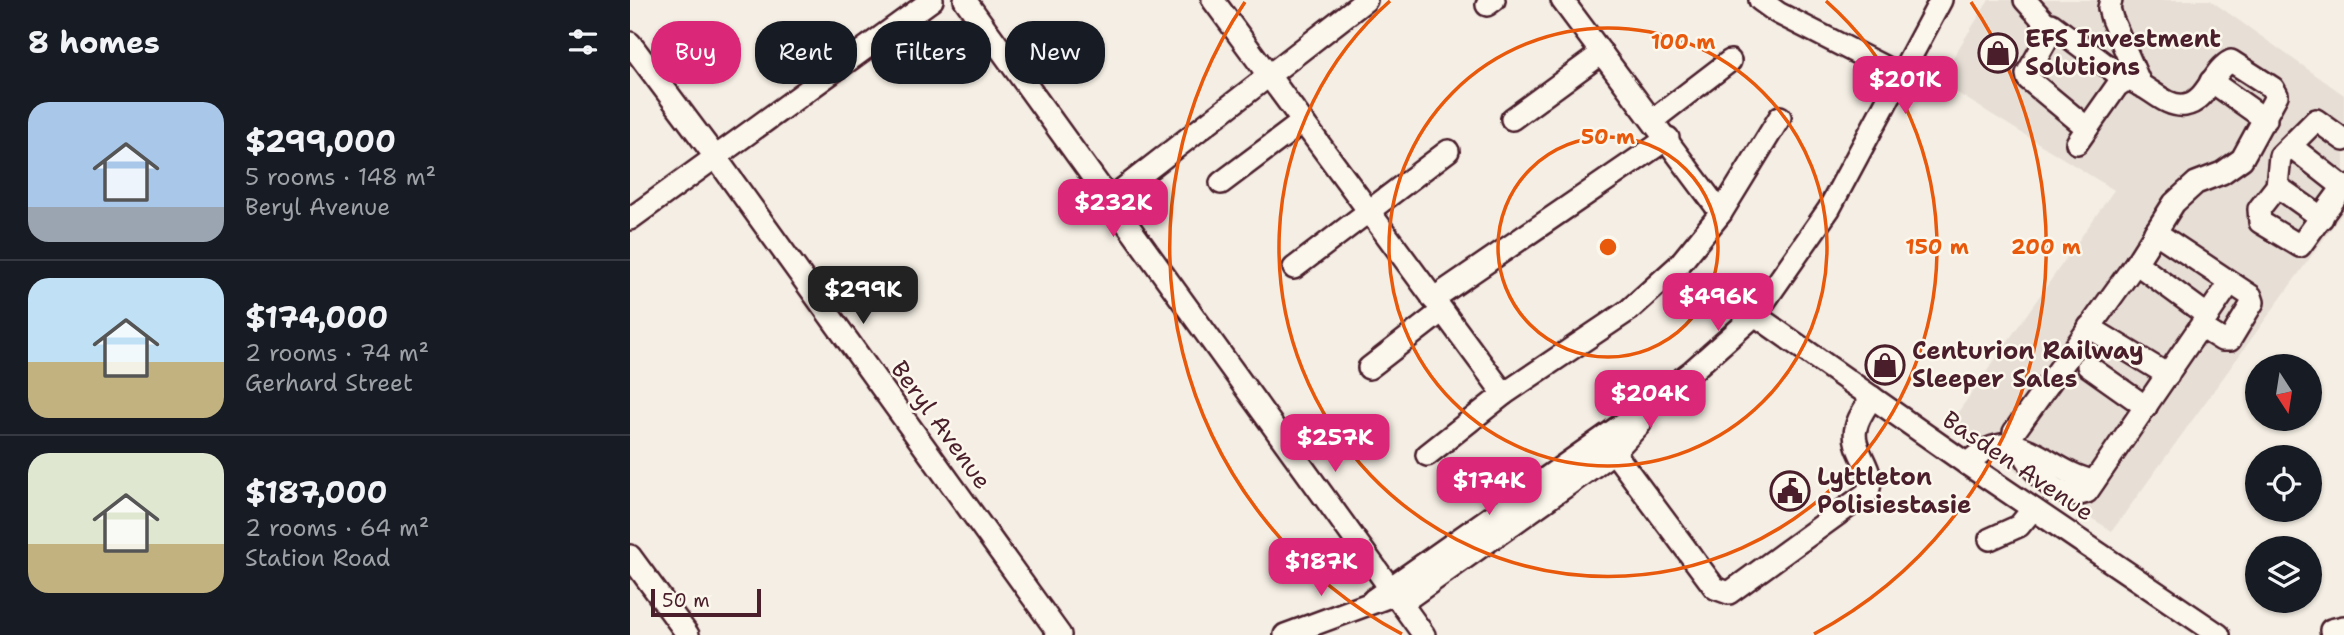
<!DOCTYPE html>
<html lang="en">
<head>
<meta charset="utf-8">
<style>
	body { margin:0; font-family:"Shantell Sans",sans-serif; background:#20242c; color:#f1f3f6; height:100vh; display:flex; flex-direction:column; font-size:26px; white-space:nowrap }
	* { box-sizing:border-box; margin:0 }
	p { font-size:23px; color:#9ea1a6 }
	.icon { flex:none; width:38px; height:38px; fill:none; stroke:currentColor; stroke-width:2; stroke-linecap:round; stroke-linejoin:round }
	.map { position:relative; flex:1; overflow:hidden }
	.sheet { display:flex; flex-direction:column; background:#171b24; width:630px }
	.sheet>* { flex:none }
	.banner { position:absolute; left:21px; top:21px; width:665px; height:63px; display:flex; gap:14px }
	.needle { width:46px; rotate:168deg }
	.fabs { position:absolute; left:1615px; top:354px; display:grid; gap:14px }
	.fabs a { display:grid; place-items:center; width:77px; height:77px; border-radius:50%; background:#171b24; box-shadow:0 2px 5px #0004; font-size:35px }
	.scale { position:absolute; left:21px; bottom:18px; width:110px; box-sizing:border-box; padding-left:7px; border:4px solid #4a1f2b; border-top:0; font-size:19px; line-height:24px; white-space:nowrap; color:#4a1f2b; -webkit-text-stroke:5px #fbf7ec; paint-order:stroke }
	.price { position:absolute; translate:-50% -60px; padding:0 16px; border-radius:14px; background:#db2777; color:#fff; font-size:23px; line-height:46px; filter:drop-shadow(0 2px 4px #0008) }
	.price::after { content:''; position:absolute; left:50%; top:42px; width:21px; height:16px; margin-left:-10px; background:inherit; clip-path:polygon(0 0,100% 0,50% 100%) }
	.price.selected { background:#222; color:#fff }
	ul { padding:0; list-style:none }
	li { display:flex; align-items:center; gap:21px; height:175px; padding:0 28px }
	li+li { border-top:2px solid #363941 }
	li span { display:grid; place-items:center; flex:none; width:196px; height:140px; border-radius:21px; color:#555 }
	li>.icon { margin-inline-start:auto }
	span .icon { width:84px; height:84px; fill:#fffc; stroke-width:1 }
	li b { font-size:30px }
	h2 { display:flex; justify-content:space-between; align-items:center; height:84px; padding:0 28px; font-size:30px }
	.tag { padding:0 24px; border-radius:28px; background:#171b24; box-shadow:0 2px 5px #0004; font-size:24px; line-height:63px }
	.tag.selected { background:#db2777; color:#fff }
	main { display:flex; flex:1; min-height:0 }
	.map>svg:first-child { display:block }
	.built { fill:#e7dfd6 }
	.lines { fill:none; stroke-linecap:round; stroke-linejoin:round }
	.minor-casing { stroke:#4a1f2b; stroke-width:26 }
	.minor { stroke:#fbf7ec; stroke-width:21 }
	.ring { fill:none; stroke:#e8590c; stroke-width:3.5 }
	.labels { text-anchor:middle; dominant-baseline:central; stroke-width:5; stroke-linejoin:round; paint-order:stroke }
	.poi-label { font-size:24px; font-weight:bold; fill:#4a1f2b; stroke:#fbf7ec; text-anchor:start }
	.street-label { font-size:24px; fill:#4a1f2b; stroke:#fbf7ec }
	.centre { fill:#e8590c; stroke:#fbf7ec; stroke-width:3.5 }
	.ring-label { font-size:21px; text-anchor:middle; font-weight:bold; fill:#e8590c; stroke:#fbf7ec; stroke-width:5; stroke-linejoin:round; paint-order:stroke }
</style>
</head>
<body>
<main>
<section class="sheet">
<h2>8 homes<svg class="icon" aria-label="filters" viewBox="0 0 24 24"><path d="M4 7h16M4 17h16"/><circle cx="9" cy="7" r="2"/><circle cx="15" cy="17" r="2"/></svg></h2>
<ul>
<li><span style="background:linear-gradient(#a9c7e8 75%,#9aa5b1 0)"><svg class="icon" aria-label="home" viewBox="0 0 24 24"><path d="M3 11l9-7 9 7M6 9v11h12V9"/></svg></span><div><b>$299,000</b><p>5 rooms · 148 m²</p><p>Beryl Avenue</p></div></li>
<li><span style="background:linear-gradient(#bfe0f5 60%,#c2b280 0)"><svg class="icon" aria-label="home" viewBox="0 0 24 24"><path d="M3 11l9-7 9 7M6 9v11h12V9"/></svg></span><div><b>$174,000</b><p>2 rooms · 74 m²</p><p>Gerhard Street</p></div></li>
<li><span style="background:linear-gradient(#dfe7d0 65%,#c2b280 0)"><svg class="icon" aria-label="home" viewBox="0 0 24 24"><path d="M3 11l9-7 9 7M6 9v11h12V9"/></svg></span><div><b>$187,000</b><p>2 rooms · 64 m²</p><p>Station Road</p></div></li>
</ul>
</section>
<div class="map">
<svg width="1714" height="635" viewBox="0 0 1714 635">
	<rect width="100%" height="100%" fill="#f4eee4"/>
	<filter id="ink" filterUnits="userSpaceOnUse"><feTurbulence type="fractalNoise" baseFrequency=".0143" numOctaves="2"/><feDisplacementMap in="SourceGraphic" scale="14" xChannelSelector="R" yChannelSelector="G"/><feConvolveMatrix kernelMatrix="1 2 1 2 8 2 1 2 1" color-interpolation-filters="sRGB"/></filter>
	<g filter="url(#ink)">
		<polygon class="built" points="1359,0 1580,0 1714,95 1714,211 1482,531 1317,428 1484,190 1308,81"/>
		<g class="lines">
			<g class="minor-casing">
				<g id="minor">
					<polyline points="335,0 794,635"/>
					<polyline points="583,0 874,394"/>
					<polyline points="932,0 1091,213"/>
					<polyline points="1130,0 1148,13 1272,76"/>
					<polyline points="1395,0 1422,30 1397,74 1398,79 1457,128"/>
					<polyline points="1481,0 1479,8 1482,19 1511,86"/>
					<polyline points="857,5 864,0"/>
					<polyline points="1421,24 1496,80"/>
					<polyline points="0,43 84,155 430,635"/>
					<polyline points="1581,81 1636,120"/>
					<polyline points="882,119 972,53"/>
					<polyline points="1023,120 1100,61"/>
					<polyline points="1714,140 1686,120 1650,156 1647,186 1629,209 1630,222 1670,246 1714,186"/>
					<polyline points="1662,147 1713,187"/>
					<polyline points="591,183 671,123"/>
					<polyline points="1647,186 1692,218"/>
					<polyline points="480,199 736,0"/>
					<polyline points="0,219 302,0"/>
					<polyline points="1525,232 1621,296 1623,302 1600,340 1592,340 1571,327"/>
					<polyline points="1506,263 1578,316"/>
					<polyline points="664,268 818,151"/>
					<polyline points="803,299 1038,138"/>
					<polyline points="1125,315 1337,464 1589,635"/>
					<polyline points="1459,327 1538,375"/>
					<polyline points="1458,366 1516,407"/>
					<polyline points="739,368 811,312"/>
					<path d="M1384,432l122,-169 38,-60 22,-20 26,-10 20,-14 35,-64 -4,-7 -42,-27c-19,9 -24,41 -46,44 -22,3 -38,-23 -59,-25l-9,6 -40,57"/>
					<path d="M977,443l108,145 14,5 138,-100c12,-23 -17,-41 -11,-65 2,-11 10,-21 16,-31"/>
					<path d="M1392,449c10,23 36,54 65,43l143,-209"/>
					<polyline points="797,455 874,394 999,310 1048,266 1091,213 1150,117"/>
					<path d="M1337,464c50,-48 78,8 127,17"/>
					<polyline points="1360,539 1389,526 1403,509"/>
					<polyline points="0,556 58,635"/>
					<polyline points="780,597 984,452 1010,424"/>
					<polyline points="743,600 997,421 1062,371 1125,315 1199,209 1311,0"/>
					<polyline points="1701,630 1714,627"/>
					<polyline points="655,635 755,598"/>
				</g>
			</g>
			<use href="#minor" class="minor"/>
		</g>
	</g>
	<g class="ring">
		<circle cx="978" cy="247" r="110"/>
		<circle cx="978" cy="247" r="219"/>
		<path d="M1196 1A329 329 0 1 1 760 1"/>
		<path d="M772 634A438 438 0 0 1 615 2M1341 2A438 438 0 0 1 1184 634"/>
	</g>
	<defs>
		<g id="shop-ring" transform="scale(2.0125)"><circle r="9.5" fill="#fbf7ec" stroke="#4a1f2b" stroke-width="1.5"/><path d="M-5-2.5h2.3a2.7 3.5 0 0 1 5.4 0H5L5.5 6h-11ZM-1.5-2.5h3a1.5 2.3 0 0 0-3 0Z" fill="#4a1f2b"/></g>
		<g id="civic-ring" transform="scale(2.0125)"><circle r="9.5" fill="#fbf7ec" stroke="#4a1f2b" stroke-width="1.5"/><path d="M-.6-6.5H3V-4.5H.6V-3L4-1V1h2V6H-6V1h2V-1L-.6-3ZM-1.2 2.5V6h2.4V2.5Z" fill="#4a1f2b"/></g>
	</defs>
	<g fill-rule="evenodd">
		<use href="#shop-ring" x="1368" y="53"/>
		<use href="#shop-ring" x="1255" y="365"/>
		<use href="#civic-ring" x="1160" y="491"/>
	</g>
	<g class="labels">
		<g class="poi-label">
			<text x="1395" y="39">EFS Investment<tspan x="1395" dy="28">Solutions</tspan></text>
			<text x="1282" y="351">Centurion Railway<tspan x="1282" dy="28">Sleeper Sales</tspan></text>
			<text x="1187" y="477">Lyttleton<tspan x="1187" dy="28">Polisiestasie</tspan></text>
		</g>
		<g class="street-label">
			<text transform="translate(311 425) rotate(54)">Beryl Avenue</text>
			<text transform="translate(1388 466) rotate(34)">Basden Avenue</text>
		</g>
	</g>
	<circle cx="978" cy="247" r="10" class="centre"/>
	<g class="ring-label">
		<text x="1053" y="49">100 m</text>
		<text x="978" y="144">50 m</text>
		<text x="1307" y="254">150 m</text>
		<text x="1416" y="254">200 m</text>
	</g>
</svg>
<div class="fabs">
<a><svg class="needle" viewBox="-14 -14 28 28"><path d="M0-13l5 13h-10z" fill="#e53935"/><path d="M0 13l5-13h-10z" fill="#9ea1a6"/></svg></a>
<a><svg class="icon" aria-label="locate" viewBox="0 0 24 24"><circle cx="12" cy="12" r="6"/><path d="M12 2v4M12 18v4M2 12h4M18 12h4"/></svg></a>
<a><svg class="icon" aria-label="layers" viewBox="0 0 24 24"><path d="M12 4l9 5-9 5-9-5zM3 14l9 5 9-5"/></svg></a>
</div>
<div class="scale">50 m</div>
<b class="price" style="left:1275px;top:116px">$201K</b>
<b class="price" style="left:483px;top:239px">$232K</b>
<b class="price selected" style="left:233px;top:326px">$299K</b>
<b class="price" style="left:1088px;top:333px">$496K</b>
<b class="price" style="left:1020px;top:430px">$204K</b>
<b class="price" style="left:705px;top:474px">$257K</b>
<b class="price" style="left:859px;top:517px">$174K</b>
<b class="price" style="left:691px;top:598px">$187K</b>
<div class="banner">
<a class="tag selected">Buy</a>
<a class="tag">Rent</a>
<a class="tag">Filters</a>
<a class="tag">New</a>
</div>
</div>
</main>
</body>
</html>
